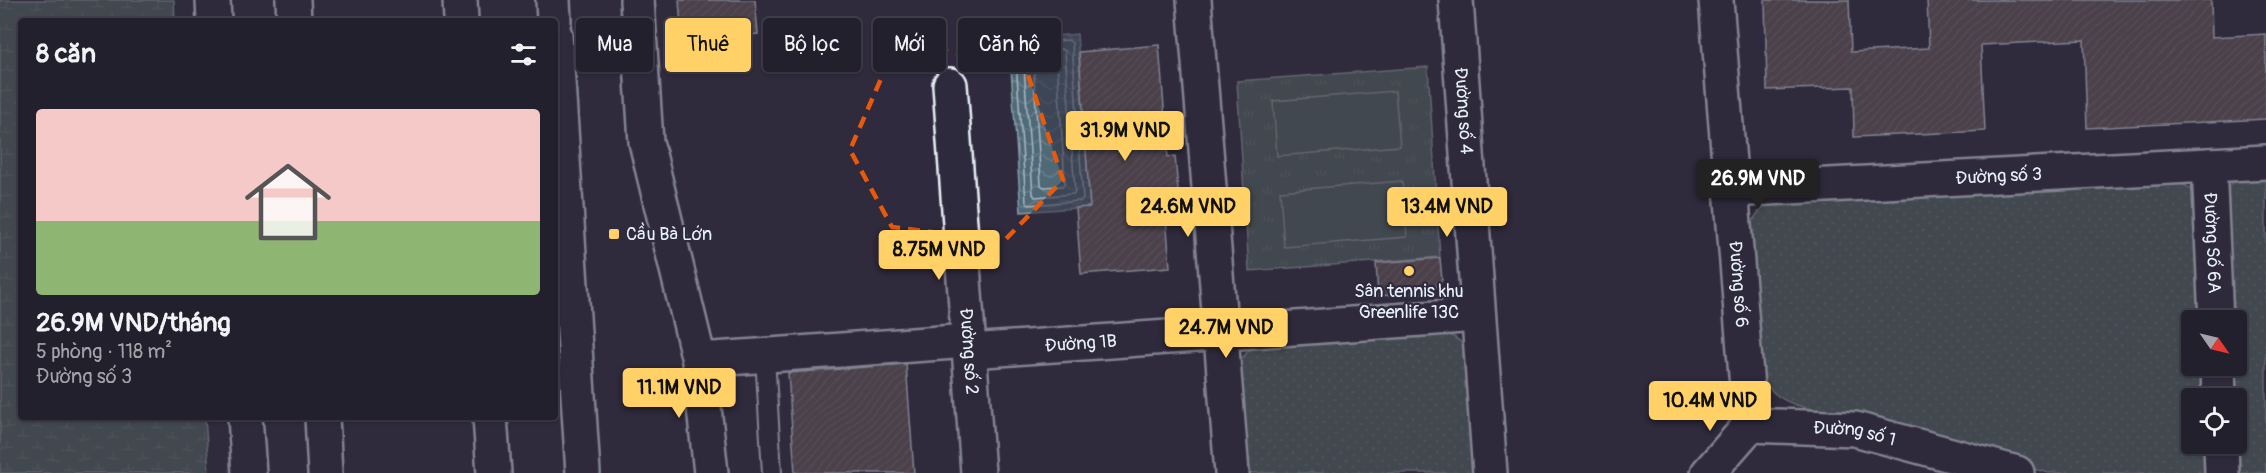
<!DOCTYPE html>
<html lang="vi">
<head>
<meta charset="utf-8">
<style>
	body { margin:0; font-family:Pangolin,sans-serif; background:#2f2d3a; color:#f1f3f6; height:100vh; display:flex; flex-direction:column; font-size:22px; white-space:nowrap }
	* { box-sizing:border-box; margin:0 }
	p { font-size:20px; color:#a3a3aa }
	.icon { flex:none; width:33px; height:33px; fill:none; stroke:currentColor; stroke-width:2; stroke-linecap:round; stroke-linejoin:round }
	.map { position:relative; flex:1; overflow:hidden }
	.side { position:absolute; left:18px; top:18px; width:540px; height:402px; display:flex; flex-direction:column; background:#23202e; border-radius:6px; box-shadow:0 2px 4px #0004,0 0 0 2px #403e4a }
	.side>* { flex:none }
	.guide { position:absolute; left:576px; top:18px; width:570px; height:54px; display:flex; gap:12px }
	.needle { width:39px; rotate:124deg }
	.buttons { position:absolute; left:2181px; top:310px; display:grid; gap:12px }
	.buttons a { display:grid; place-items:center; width:66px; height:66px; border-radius:6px; background:#23202e; box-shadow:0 2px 4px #0004,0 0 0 2px #403e4a; font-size:30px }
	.price { position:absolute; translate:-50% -51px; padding:0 14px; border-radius:6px; background:#ffd166; color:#111; font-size:20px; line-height:39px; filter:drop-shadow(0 2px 3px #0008) }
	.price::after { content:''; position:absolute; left:50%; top:36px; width:18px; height:14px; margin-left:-9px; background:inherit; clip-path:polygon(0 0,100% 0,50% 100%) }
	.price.current { background:#222; color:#fff }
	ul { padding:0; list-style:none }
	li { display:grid; align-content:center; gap:12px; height:318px; padding:0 18px }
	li+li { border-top:2px solid #403e4a }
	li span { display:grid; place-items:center; height:186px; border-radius:6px; color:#555 }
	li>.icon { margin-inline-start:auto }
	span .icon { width:108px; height:108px; fill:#fffc; stroke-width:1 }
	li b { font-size:26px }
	h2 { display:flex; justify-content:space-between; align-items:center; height:72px; padding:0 18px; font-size:26px }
	.chip { padding:0 21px; border-radius:6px; background:#23202e; box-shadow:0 2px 4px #0004,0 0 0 2px #403e4a; font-size:21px; line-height:54px }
	.chip.current { background:#ffd166; color:#111 }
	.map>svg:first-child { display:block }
	.grass { fill:url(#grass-dots); stroke:#a1afaf; stroke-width:1.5 }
	.wetland { fill:url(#wetland-marsh); stroke:#a1afaf; stroke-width:1.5 }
	.park { fill:url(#park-tufts); stroke:#a1afaf; stroke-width:1.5 }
	.pitch { fill:#5a6d66; stroke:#a1afaf; stroke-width:1.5 }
	.water { fill:url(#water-waves); stroke:#8c9fab; stroke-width:1.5 }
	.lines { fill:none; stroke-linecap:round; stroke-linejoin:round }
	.shore { stroke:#abbbc4; stroke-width:1.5 }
	.building { fill:url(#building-hatch); stroke:#e8f1f8; stroke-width:1.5 }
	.lane-casing { stroke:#e8f1f8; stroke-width:22 }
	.street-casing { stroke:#e8f1f8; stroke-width:38 }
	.primary-casing { stroke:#e8f1f8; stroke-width:38 }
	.highway-casing { stroke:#e8f1f8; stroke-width:38 }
	.lane { stroke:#2f2a3d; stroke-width:18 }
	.street { stroke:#2f2a3d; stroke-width:33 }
	.primary { stroke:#2f2a3d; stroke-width:33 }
	.highway { stroke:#2f2a3d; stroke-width:33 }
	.marked { fill:none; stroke:#e8590c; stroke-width:4.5; stroke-dasharray:12 8; stroke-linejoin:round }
	.poi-dot { fill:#ffd166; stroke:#2f2a3d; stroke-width:2 }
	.labels { text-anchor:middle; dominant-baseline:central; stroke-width:4.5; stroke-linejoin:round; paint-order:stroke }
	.street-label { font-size:18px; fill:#e8f1f8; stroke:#2f2a3d }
	.poi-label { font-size:18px; fill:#e8f1f8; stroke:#2f2a3d; text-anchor:start }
</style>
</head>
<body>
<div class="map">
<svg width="2266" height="473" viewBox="0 0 2266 473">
	<defs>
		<pattern id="grass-dots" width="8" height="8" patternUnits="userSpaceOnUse" patternTransform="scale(1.5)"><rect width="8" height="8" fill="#5a6d66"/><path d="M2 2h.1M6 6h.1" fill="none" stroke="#72827d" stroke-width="1.8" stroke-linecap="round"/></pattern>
		<pattern id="wetland-marsh" width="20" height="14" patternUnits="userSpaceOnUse" patternTransform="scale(1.5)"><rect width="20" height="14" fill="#5a6d66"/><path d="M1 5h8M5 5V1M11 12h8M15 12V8" fill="none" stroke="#72827d"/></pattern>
		<pattern id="park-tufts" width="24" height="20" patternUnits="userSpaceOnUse" patternTransform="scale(1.5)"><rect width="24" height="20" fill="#5a6d66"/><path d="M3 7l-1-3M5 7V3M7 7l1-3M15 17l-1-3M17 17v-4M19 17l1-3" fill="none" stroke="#72827d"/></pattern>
		<pattern id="water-waves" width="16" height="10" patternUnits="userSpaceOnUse" patternTransform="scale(1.5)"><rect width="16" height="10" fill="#4f6977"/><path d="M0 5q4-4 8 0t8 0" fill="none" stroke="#687f8b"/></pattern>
		<pattern id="building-hatch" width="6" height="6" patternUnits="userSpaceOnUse" patternTransform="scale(1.5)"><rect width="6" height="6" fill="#6e5d5b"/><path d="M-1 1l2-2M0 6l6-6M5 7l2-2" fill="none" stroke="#837573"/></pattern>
	</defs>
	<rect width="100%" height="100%" fill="#2f2a3d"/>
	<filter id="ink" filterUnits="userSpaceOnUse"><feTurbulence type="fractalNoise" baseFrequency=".0167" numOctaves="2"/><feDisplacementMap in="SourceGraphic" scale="12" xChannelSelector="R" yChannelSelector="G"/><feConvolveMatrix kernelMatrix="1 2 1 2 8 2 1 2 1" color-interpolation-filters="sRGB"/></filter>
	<g filter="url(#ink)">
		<g class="grass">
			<path d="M2266,171v302h-31l1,-74h-4l-1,-33h5v-45h-7l-3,-131c9,-16 23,-16 40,-19z"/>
			<path d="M2175,181l15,7 7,9 8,124h-13v45h15l1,33h-16v45h18l2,29h-163l-253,-68c-17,-6 -25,-13 -34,-27l-13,-145c4,-16 10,-25 25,-32z"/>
			<path d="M1439,333c11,1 18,4 25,13l11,127h-232l-5,-110 12,-14 8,-3z"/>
		</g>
		<polygon class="wetland" points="0,0 174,0 175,21 21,21 21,417 205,417 209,473 0,473"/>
		<polygon class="park" points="1428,67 1440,257 1249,271 1237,81"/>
		<g class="pitch">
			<polygon points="1395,91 1400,146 1277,156 1273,101"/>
			<polygon points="1402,181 1407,237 1284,247 1280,191"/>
		</g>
		<polygon class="water" points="1077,34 1090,207 1021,212 1009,40"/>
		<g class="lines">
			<g class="shore">
				<polygon points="1068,40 1072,43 1083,199 1080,201 1029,205 1026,202 1015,47 1018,45"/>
				<polygon points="1062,49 1065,51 1075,192 1073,194 1035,197 1033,194 1023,54 1026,52"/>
				<polygon points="1054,58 1057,61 1065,183 1063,186 1044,187 1041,185 1033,62 1035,60"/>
			</g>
		</g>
		<g class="building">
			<polygon points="679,0 755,0 758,34 682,41"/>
			<polygon points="1765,0 1849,0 1851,52 1929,48 1927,0 2211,0 2212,37 2266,34 2266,119 2087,128 2084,40 1981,45 1985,131 1854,137 1853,87 1767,90"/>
			<polygon points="1159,45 1168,157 1175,156 1179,202 1165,203 1170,267 1081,274 1076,208 1090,207 1079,52"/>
			<polygon points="1440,258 1442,280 1432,292 1378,296 1376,263"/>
			<polygon points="906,364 914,473 795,473 788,373"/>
		</g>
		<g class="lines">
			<g class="lane-casing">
				<polyline id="lane" points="766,373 772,473"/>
			</g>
			<g class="street-casing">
				<g id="street">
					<polyline points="637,0 646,142 699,360 711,473"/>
					<polyline points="1194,0 1232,473"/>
					<path id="s1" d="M1456,0l34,473"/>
					<path id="s2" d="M1716,0l34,425"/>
					<path id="s3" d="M950,85l28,388"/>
					<path id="s4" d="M2209,165l7,156"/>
					<path id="s5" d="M1731,190l535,-28"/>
					<path id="s6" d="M970,351l508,-36"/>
					<polyline points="699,360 969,341"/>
					<polyline points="2218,366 2219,399"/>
					<path id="s7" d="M1750,425l105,4 162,44"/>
					<polyline points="2221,444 2222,473"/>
					<polyline points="1708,473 1750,425"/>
				</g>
			</g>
			<g class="primary-casing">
				<g id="primary">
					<polyline points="213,0 214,21"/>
					<polyline points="553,0 554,21"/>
					<polyline points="555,35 583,473"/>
					<polyline points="245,417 249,473"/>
				</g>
			</g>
			<g class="highway-casing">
				<g id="highway">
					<polyline points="293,0 294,21"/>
					<polyline points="460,0 461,21"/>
					<polyline points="322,417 325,473"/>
					<polyline points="490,417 494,473"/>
				</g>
			</g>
			<use href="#lane" class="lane"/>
			<use href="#street" class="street"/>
			<use href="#primary" class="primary"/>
			<use href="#highway" class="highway"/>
		</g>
	</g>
	<path d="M0 0H2266V473H0ZM897,42l128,24 38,114 -59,61 -112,-14 -42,-77z" fill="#2f2a3d" fill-opacity=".55" fill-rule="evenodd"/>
	<path class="marked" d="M897,42l128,24 38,114 -59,61 -112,-14 -42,-77z"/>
	<g class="poi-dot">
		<rect x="608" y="228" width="12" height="12" rx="3"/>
		<circle cx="1409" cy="271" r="6"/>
	</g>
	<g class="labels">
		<g class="street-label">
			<text stroke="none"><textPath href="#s1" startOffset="111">Đường số 4</textPath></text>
			<text stroke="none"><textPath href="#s5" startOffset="268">Đường số 3</textPath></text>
			<text stroke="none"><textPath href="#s4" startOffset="78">Đường Số 6A</textPath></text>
			<text stroke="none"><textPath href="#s2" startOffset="285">Đường số 6</textPath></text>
			<text stroke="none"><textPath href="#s6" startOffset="111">Đường 1B</textPath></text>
			<text stroke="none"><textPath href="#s3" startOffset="267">Đường số 2</textPath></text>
			<text stroke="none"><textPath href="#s7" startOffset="105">Đường số 1</textPath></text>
		</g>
		<g class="poi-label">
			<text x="626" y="234">Cầu Bà Lớn</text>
			<text x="1409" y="291" text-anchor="middle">Sân tennis khu<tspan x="1409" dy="21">Greenlife 13C</tspan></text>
		</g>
	</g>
</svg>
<div class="buttons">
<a><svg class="needle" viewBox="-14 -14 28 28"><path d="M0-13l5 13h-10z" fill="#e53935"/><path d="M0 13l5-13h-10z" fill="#a3a3aa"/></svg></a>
<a><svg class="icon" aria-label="locate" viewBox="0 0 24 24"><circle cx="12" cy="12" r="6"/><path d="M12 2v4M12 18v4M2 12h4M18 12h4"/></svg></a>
</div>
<b class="price" style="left:1125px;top:162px">31.9M VND</b>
<b class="price current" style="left:1758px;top:210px">26.9M VND</b>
<b class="price" style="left:1188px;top:238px">24.6M VND</b>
<b class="price" style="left:1447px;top:238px">13.4M VND</b>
<b class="price" style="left:939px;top:281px">8.75M VND</b>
<b class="price" style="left:1226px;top:359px">24.7M VND</b>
<b class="price" style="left:679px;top:419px">11.1M VND</b>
<b class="price" style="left:1710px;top:432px">10.4M VND</b>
<div class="guide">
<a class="chip">Mua</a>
<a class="chip current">Thuê</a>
<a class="chip">Bộ lọc</a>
<a class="chip">Mới</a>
<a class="chip">Căn hộ</a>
</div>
<section class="side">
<h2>8 căn<svg class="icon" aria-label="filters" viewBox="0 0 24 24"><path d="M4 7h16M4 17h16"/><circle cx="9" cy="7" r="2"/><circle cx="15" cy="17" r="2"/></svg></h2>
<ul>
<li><span style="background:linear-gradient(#f6c9c9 60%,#8fb573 0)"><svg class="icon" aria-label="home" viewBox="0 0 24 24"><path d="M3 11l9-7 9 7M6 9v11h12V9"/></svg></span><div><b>26.9M VND/tháng</b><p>5 phòng · 118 m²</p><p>Đường số 3</p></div></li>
</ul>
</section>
</div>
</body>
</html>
